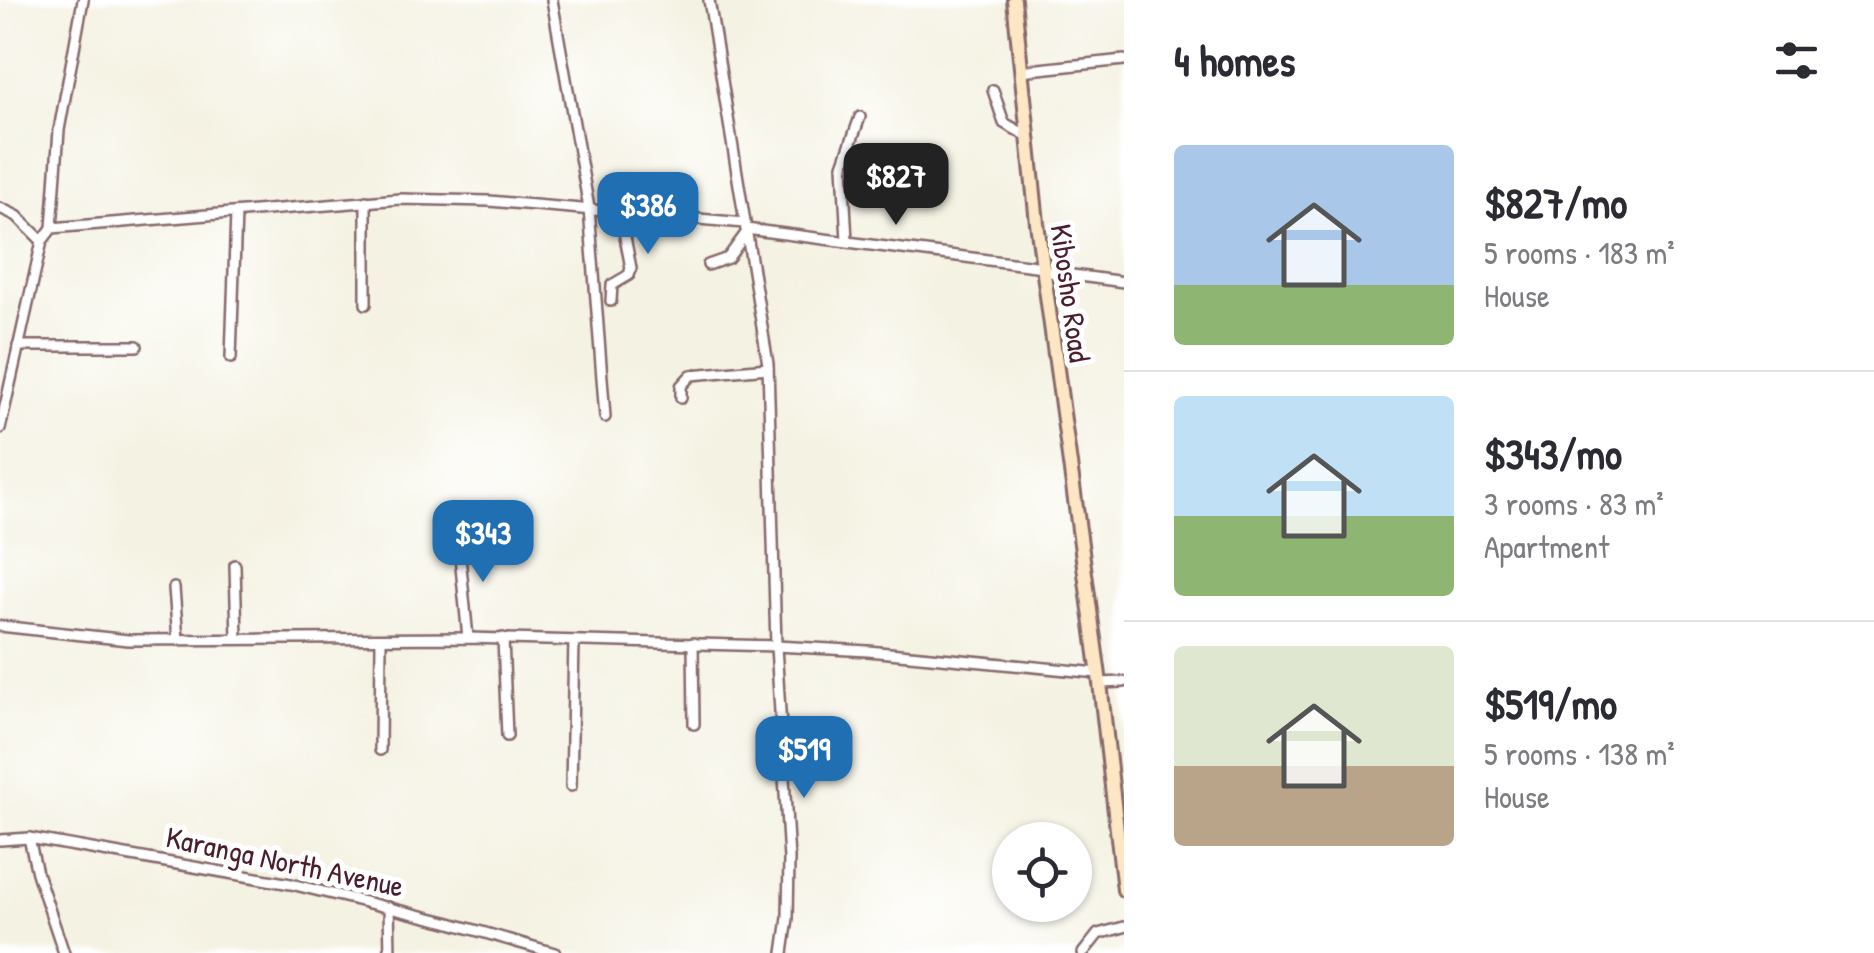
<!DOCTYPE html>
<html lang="en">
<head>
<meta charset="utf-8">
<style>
	body { margin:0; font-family:"Patrick Hand",sans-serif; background:#f7f7f7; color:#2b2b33; height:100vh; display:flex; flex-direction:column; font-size:38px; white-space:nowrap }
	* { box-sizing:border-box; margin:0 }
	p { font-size:32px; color:#7c7c81 }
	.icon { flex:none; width:55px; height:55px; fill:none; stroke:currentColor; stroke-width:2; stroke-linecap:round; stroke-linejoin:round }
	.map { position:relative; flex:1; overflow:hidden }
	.panel { display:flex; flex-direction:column; background:#fff; width:750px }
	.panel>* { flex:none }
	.buttons { position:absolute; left:992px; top:822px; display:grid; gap:20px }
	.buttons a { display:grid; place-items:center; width:100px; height:100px; border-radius:50%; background:#fff; box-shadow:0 2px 8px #0004; font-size:50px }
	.price { position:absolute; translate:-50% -85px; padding:0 22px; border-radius:20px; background:#1f6fb2; color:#fff; font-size:32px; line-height:65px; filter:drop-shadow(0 2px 5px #0008) }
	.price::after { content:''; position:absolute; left:50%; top:60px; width:30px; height:22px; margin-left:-15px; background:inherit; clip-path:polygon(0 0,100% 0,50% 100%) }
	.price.active { background:#222; color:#fff }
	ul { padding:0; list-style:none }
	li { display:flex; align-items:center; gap:30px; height:250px; padding:0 50px }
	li+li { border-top:2px solid #e1e1e2 }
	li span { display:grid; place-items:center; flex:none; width:280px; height:200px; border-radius:10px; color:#555 }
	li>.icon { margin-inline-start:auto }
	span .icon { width:120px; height:120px; fill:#fffc; stroke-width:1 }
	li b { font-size:42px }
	h2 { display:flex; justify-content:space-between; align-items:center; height:120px; padding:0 50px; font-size:42px }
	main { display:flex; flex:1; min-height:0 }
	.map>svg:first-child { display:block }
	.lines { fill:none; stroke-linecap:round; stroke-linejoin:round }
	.street-casing { stroke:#86696b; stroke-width:14 }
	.secondary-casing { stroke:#86696b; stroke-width:18 }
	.street { stroke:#fff; stroke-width:9 }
	.secondary { stroke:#fce6c4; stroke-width:12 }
	.labels { text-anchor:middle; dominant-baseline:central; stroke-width:10; stroke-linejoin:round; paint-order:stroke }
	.street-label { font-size:30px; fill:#4a1f2b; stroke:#fff }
</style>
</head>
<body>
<main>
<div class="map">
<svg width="1124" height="953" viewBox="0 0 1124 953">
	<rect width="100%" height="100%" fill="#fff"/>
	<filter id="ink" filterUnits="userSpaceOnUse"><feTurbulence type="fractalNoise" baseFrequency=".01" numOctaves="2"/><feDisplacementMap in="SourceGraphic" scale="20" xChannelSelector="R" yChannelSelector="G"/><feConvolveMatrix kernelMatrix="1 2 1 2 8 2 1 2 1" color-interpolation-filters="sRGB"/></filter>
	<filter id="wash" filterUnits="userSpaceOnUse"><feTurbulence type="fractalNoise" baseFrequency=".0048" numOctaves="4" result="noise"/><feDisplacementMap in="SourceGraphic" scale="40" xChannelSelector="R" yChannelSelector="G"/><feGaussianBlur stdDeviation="2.25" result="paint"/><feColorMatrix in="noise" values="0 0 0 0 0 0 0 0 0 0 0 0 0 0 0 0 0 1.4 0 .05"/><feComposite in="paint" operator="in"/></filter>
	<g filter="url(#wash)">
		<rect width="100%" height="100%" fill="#f4f2e2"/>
	</g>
	<g filter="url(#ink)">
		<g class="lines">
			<g class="street-casing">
				<g id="street">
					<polyline points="552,0 589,208 605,417"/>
					<polyline points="709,0 768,364 776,646 789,859 788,918 783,953"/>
					<polyline points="1020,71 1124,60"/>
					<polyline points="993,90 1004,123 1028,136"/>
					<polyline points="366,201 366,304"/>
					<polyline points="0,208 17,216 42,241"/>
					<polyline points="52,228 59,130 83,0"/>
					<polyline points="746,229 1043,267"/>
					<polyline points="847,241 843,165 860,117"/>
					<polyline points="708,265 728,258 747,232"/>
					<polyline points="1043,271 1124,282"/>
					<polyline points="611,301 612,285 629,275 631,268 620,211"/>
					<polyline points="18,346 137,346"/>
					<polyline points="231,358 236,213"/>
					<polyline points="681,398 681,386 691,375 768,368"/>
					<polyline points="0,429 42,241 52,228 400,199 489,201 745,223"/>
					<polyline points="458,536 468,638"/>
					<polyline points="235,565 237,639"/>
					<polyline points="174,588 178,640"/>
					<polyline points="0,626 128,640 468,638 776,646 868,651 1098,673"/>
					<polyline points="503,638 507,736"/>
					<polyline points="693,643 694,724"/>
					<polyline points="1100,683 1124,682"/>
					<polyline points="380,750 381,640"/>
					<polyline points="571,786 574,641"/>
					<polyline points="29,838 37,873 64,953"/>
					<polyline points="0,840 29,838 291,884 447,922 555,953"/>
					<polyline points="389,907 390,953"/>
					<polyline points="1083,953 1098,934 1124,927"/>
				</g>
			</g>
			<g class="secondary-casing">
				<polyline id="secondary" points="1014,0 1037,223 1100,683 1124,890"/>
			</g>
			<use href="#street" class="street"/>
			<use href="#secondary" class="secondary"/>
		</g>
	</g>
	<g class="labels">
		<g class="street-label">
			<text transform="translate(1071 293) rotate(82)">Kibosho Road</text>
			<text transform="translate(285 861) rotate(12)">Karanga North Avenue</text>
		</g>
	</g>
</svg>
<div class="buttons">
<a><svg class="icon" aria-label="locate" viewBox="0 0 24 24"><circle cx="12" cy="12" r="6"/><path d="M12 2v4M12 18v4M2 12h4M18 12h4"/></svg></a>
</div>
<b class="price active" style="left:896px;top:228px">$827</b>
<b class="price" style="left:648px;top:257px">$386</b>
<b class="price" style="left:483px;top:585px">$343</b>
<b class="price" style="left:804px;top:801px">$519</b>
</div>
<section class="panel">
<h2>4 homes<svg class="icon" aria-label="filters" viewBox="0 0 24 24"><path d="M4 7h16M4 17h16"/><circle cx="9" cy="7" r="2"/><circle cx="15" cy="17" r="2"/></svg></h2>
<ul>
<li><span style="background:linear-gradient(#a9c7e8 70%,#8fb573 0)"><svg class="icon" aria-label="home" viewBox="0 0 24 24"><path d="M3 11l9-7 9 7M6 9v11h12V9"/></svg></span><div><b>$827/mo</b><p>5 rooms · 183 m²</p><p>House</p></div></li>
<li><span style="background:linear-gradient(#bfe0f5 60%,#8fb573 0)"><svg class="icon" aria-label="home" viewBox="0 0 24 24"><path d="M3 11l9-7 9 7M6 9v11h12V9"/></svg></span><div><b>$343/mo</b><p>3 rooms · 83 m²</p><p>Apartment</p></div></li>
<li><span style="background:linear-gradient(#dfe7d0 60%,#b9a48a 0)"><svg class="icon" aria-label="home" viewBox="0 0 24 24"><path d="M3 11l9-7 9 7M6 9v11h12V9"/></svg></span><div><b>$519/mo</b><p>5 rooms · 138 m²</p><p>House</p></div></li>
</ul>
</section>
</main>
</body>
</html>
